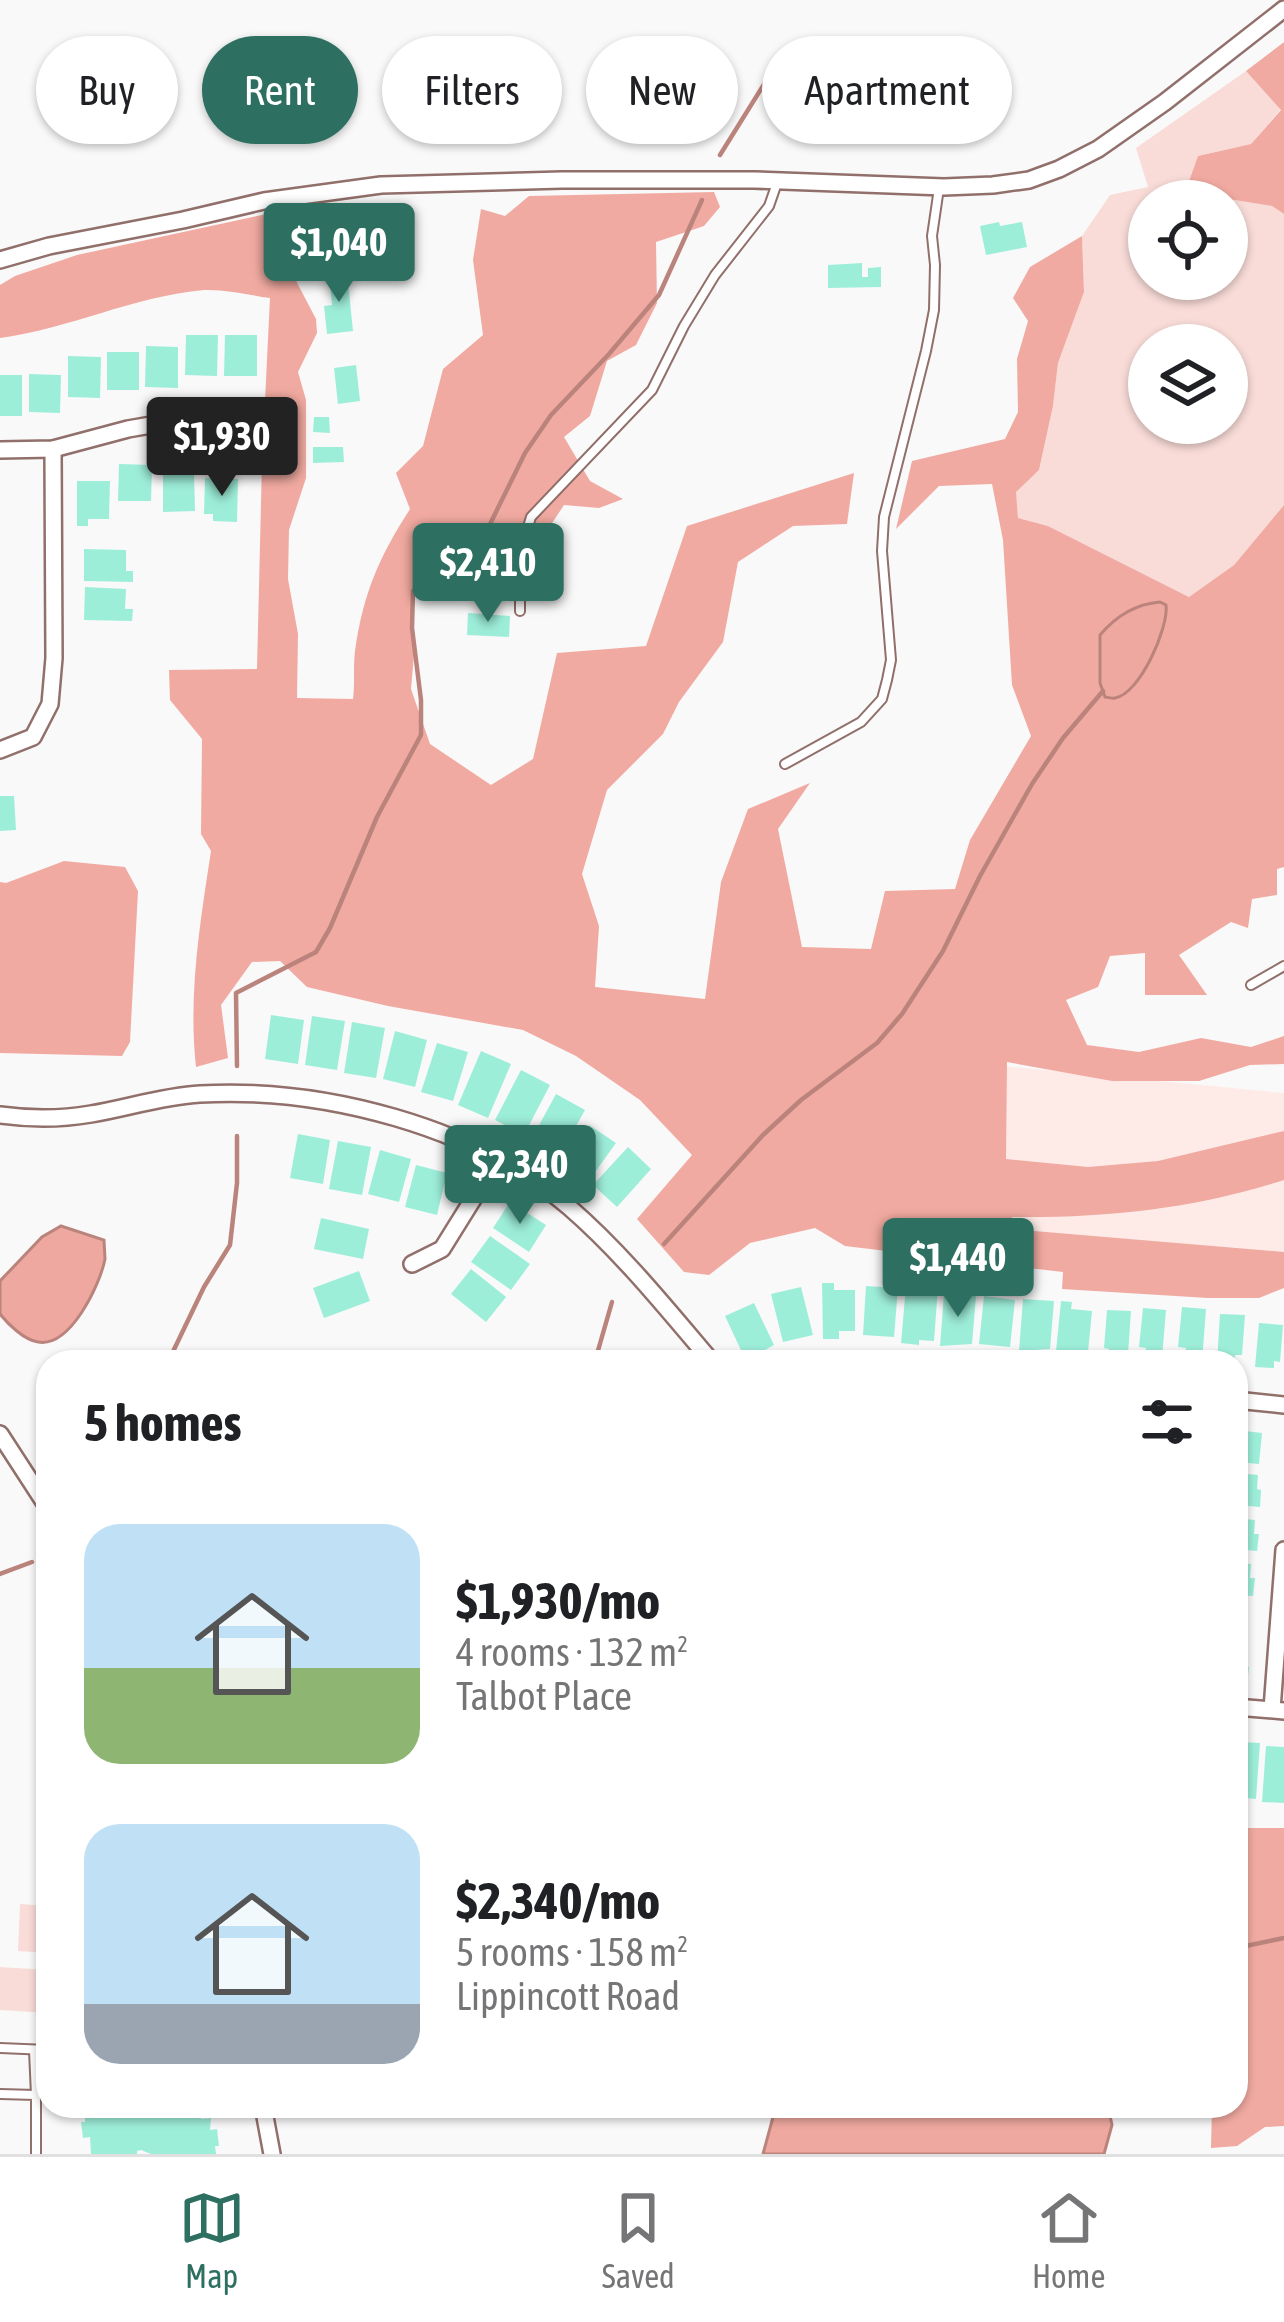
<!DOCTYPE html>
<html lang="en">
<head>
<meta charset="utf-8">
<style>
	body { margin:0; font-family:"Asap Condensed",sans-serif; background:#f6f6f6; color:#202124; height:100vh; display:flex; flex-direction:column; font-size:45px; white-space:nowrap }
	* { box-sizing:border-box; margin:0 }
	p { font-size:39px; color:#757577 }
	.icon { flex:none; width:66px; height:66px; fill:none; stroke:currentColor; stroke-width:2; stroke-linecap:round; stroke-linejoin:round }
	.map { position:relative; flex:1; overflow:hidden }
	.details { position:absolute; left:36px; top:1350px; width:1212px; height:768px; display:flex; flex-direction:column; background:#fff; border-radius:36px; box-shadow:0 3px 9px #0004 }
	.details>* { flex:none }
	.guide { position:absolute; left:36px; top:36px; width:1212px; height:108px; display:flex; gap:24px }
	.controls { position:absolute; left:1128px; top:180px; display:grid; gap:24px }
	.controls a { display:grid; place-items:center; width:120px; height:120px; border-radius:50%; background:#fff; box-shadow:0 3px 9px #0004; font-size:60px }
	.price { position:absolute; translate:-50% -102px; padding:0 27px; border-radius:12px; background:#2d6f60; color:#fff; font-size:39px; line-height:78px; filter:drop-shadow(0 3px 6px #0008) }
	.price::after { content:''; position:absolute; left:50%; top:72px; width:36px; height:27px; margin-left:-18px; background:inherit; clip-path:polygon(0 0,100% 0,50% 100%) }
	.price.on { background:#222; color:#fff }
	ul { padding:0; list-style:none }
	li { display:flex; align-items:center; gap:36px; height:300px; padding:0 48px }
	li span { display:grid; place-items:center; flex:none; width:336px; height:240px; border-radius:36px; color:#555 }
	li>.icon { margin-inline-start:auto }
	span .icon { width:144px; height:144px; fill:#fffc; stroke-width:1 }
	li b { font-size:51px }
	h2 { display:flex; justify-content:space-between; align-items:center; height:144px; padding:0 48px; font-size:51px }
	.tag { padding:0 42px; border-radius:54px; background:#fff; box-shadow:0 3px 9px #0004; font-size:42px; line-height:108px }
	.tag.on { background:#2d6f60; color:#fff }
	.menu { display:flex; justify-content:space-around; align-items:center; height:168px; border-top:3px solid #e0e0e0; background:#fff; font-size:33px; color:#757577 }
	.menu a { display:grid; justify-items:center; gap:6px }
	.menu .on { color:#2d6f60 }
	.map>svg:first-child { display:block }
	.built { fill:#feebe8 }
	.green { fill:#f9dcd8; fill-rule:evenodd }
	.forest { fill:#f1aaa1; fill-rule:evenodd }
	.water { fill:#eea89f; stroke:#ba847d; stroke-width:3 }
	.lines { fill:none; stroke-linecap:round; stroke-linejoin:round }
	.stream { stroke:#ba847d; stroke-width:4.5 }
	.building { fill:#9deed9 }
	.lane-casing { stroke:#916f6a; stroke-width:12 }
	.street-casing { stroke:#916f6a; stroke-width:20 }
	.lane { stroke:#fff; stroke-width:8 }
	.street { stroke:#fff; stroke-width:15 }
</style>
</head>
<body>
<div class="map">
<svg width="1284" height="2154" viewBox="0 0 1284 2154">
	<rect width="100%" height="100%" fill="#f9f9f9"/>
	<polygon class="built" points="1002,1066 1284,1093 1284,1260 1000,1234"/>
	<g class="green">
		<path d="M1246,71l35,38 -30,35 -53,12 -13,35 87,15 12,8v291l-50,60 -45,32 -141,-71 -30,-8 -3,-27 24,-21 14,-64 5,-43 26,-71 -2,-56 28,-41 38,-8 -12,-39zM1149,201h78v78h-78zM1149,345h78v78h-78z"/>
		<polygon points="20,1904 48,1906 48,1953 18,1951"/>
		<polygon points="0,1967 48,1970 48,2013 0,2010"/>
	</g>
	<g class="forest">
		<polygon points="1284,42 1284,214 1272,206 1185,192 1198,156 1251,144 1281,110 1246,71"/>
		<path d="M714,192l6,15 -16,19 -48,16 1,61 -21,42 -29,16 -17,55 -26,21 26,44 33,18 -24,9 -35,-3 -33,50 -23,-12 -27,28 -70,21 4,51 -4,46 19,55 61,41 42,-26 24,-106 89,-7 41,-120 167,-53 -7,51 -54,2 -55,36 -15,80 -44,60 -16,32 -56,56 -25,84 17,52 -4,61 110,12 16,-117 27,-73 62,-26 -32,46 24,118 69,2 14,-58 70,-2 15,-49 61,-104 -19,-51 -9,-145 -11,-56 -53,2 -43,43 16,-68 93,-22 13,-27 -1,-53 11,-38 -15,-23 17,-31 52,-31 2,56 -26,71 -5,43 -14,64 -23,22 2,26 30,8 141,71 45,-32 50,-60v362l-7,2v26l-25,4 -4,29 -17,-6 -52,33 28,40h-62v-42l-35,3 -12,31 -32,13 21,45 52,7 62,-14 50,9 33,-11v28l-34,1 -51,16h-87l-105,-19 -1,97 82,8 70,-6 126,-30v49c-91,29 -177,38 -272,37l-1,12 273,23v36l-25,10h-51l-146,-9 1,-17 -218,-26 -30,-18 -65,15 -41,32 -25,-3 -47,-53 55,-64 -52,-55 -64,-44 -53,-26 -135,-24 -81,-19 -27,-26 -28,1 -31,43 7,53 -32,9c-8,-72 4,-144 15,-216l-10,-17 1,-95 -32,-39 -1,-30 88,-1 5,-207 8,-164c-21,-3 -45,-9 -66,-8 -70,6 -135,39 -204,48v-53l15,-9 62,-21 217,-47 13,35 -14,32 23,44 1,14 -19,39 8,28v78l-17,52 -1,49 10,55 -1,64 56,1c2,-16 0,-32 2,-48 8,-57 24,-94 55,-142l-14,-36 27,-27 20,-77 40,-34 -10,-75 8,-51 24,7 24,-20zM1167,608c-1,21 -22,76 -43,85 -6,3 -12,3 -19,4l-5,-14v-48l3,-5z"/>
		<polygon points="64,861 125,867 138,891 130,1042 122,1056 0,1053 0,882 6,883"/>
		<polygon points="1236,1828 1284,1828 1284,2126 1265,2127 1237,2146 1211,2148 1212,2106 1236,2106"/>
	</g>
	<g class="water">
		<path d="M1160,602l6,3c3,22 -26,89 -51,93 -3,1 -7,-1 -10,-1l-5,-14v-48c16,-19 36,-31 60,-33z"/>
		<path d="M61,1226l43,14c0,1 1,18 1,19 -5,26 -35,89 -67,83 -14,-2 -30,-18 -38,-28v-33l42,-44z"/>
		<polygon points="776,2106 1034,2106 1051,2111 1104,2112 1110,2116 1112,2125 1104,2154 763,2154"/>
	</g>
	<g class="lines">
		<g class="stream">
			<polyline points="720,155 771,73"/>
			<polyline points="237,1066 236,993 316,952 330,928 377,817 421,735 421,700 412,628 413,591 423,586 464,577 525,453 551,415 609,354 659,295 702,200"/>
			<polyline points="664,1244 763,1135 801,1100 877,1043 902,1014 943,951 980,876 1032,784 1063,738 1103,691"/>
			<polyline points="168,1362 204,1287 230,1245 237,1183 237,1136"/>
			<polyline points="586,1362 597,1354 612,1302"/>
			<polyline points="0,1574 32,1562"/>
			<polyline points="1236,1948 1284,1938"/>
		</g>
	</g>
	<g class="building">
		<polygon points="999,222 1000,226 1022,222 1027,247 986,255 980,226"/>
		<polygon points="862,263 862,277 868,277 868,268 881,267 881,287 828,288 828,265"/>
		<polygon points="347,272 353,331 327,334 324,306 332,305 329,274"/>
		<polygon points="186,335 218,335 217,376 185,375"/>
		<polygon points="225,335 257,335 257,376 224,376"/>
		<polygon points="146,346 178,347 178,388 145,387"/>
		<rect x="107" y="352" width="32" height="38"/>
		<polygon points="68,356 101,357 100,398 68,397"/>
		<polygon points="356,365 360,401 338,404 334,368"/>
		<polygon points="29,374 61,375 60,413 29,412"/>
		<rect x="0" y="375" width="22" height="41"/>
		<polygon points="314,417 329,417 330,433 313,432"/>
		<polygon points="313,447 343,447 344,462 313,463"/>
		<polygon points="119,464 152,465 151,501 118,501"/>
		<polygon points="194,473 195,511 163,512 163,474"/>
		<polygon points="205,478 238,479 237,522 213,521 213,514 204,514"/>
		<polygon points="77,481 110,481 109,519 88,519 88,526 77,526"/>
		<polygon points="84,549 126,550 126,571 133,571 133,582 84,581"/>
		<polygon points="85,587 126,589 125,609 133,609 132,621 84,620"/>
		<polygon points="468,613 510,616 509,637 467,635"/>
		<polygon points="0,796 14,796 16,830 0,831"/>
		<polygon points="271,1015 304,1020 298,1064 265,1059"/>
		<polygon points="312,1016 345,1021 337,1070 305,1065"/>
		<polygon points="352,1022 385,1028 376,1078 344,1073"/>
		<polygon points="395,1031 427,1040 415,1087 383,1079"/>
		<polygon points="437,1043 468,1052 453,1101 421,1092"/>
		<polygon points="481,1051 511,1064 488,1118 458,1105"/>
		<polygon points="521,1070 550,1085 524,1135 495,1120"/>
		<polygon points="556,1094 585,1110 558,1158 530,1142"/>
		<polygon points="589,1125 616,1143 590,1179 563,1160"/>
		<polygon points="298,1134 330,1140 323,1184 290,1178"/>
		<polygon points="338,1141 371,1147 362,1195 329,1189"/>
		<polygon points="628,1147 651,1169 617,1207 593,1185"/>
		<polygon points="380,1150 411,1159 399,1202 368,1194"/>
		<polygon points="416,1165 447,1173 437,1215 405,1207"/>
		<polygon points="510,1202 546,1225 529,1252 493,1228"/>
		<polygon points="321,1218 369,1229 363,1259 314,1249"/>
		<polygon points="490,1236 530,1264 511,1290 471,1262"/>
		<polygon points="471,1269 506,1297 486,1322 451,1294"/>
		<polygon points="359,1271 370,1301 324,1318 313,1288"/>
		<polygon points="822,1283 834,1283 834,1290 855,1290 855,1331 839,1331 839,1339 823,1339"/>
		<polygon points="866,1286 898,1288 894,1337 863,1335"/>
		<polygon points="906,1286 938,1287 934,1341 919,1340 919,1345 901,1343"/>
		<polygon points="801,1287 813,1335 783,1342 771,1294"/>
		<polygon points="944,1294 976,1296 972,1344 940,1346"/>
		<polygon points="984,1296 1015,1300 1010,1347 979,1344"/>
		<polygon points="1023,1299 1054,1301 1050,1349 1019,1351"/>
		<polygon points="1061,1301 1072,1302 1071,1309 1092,1311 1088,1352 1056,1351"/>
		<polygon points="754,1303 774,1345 746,1361 725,1316"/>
		<polygon points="1182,1307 1206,1309 1202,1362 1185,1360 1186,1348 1178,1347"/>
		<polygon points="1143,1308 1166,1310 1162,1358 1145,1357 1146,1348 1139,1347"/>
		<polygon points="1107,1310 1131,1311 1128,1355 1109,1354 1109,1349 1104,1348"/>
		<polygon points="1220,1314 1245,1315 1242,1355 1235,1355 1234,1362 1217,1362"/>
		<polygon points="1259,1323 1283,1325 1280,1362 1274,1361 1274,1368 1255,1367"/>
		<polygon points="1236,1430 1262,1433 1259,1464 1236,1462"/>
		<polygon points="1236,1473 1258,1475 1257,1489 1261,1490 1260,1507 1236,1505"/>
		<polygon points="1236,1518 1255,1520 1254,1534 1259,1534 1257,1551 1236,1549"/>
		<polygon points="1236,1563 1251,1564 1250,1578 1255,1578 1253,1596 1236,1595"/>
		<polygon points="1236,1608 1248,1609 1247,1640 1236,1639"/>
		<polygon points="1236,1651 1245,1652 1243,1666 1249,1667 1247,1683 1236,1682"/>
		<polygon points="1242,1742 1260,1743 1256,1799 1236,1797 1236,1747 1242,1748"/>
		<polygon points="1266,1746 1284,1747 1284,1803 1262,1802"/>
		<polygon points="80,2106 205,2106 206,2113 202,2113 201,2119 211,2118 210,2130 217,2129 219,2146 215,2146 216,2154 151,2154 141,2150 137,2151 137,2154 91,2154 90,2137 83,2138 81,2122 85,2122 85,2117 80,2117"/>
	</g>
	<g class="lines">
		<g class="lane-casing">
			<g id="lane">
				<path d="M520,611c0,-33 0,-62 11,-94l121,-127 32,-64 31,-51 54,-69 8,-23"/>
				<polyline points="785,764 861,722 882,699 887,680 891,660 882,551 884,517 926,351 934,310 935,265 932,236 939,188"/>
				<polyline points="1251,985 1284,966"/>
				<polyline points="0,2048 48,2050"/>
				<polyline points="34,2050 36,2095"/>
				<polyline points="0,2094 36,2095 36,2154"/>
			</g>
		</g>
		<g class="street-casing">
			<g id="street">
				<polyline points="0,260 49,246 183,220 264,201 381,185 562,180 754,180 944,187 993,185 1029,180 1059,169 1098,149 1165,102 1284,9"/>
				<polyline points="0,450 53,449 128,429 168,422 227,423"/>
				<polyline points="0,750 33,737 50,704 54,658 53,449"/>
				<path d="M0,1115c29,4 62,4 91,-1 36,-6 72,-18 109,-20 123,-7 274,32 369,113 53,46 98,102 143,155"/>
				<polyline points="412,1264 442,1249 498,1159"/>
				<polyline points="1236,1400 1284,1405"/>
				<polyline points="0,1434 48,1508"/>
				<polyline points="1236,1707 1284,1711"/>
				<polyline points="1272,1709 1284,1550"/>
				<polyline points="263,2106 272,2154"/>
			</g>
		</g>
		<use href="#lane" class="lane"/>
		<use href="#street" class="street"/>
	</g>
</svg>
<div class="controls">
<a><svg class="icon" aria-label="locate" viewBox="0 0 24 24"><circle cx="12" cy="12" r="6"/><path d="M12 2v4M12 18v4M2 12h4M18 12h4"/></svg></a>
<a><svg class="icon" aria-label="layers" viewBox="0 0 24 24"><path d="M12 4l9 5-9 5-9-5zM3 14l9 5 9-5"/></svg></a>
</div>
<b class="price" style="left:339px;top:305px">$1,040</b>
<b class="price on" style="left:222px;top:499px">$1,930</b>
<b class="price" style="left:488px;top:625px">$2,410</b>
<b class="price" style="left:520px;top:1227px">$2,340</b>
<b class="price" style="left:958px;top:1320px">$1,440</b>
<div class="guide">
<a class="tag">Buy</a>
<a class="tag on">Rent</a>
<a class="tag">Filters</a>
<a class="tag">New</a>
<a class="tag">Apartment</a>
</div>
<section class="details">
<h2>5 homes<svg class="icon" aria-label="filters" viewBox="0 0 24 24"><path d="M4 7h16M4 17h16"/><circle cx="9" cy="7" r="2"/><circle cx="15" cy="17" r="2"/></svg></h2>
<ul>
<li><span style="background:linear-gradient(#bfe0f5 60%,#8fb573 0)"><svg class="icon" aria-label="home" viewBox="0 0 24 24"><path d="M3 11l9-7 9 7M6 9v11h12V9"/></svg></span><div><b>$1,930/mo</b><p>4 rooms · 132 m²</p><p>Talbot Place</p></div></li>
<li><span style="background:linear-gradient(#bfe0f5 75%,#9aa5b1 0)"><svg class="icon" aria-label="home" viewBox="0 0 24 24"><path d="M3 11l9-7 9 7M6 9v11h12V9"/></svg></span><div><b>$2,340/mo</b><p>5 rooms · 158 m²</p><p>Lippincott Road</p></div></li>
</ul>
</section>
</div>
<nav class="menu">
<a class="on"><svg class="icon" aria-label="map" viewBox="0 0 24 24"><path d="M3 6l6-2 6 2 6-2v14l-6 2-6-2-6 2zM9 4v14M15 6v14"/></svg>Map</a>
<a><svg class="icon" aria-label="saved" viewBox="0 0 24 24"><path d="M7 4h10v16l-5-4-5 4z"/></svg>Saved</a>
<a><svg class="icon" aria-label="home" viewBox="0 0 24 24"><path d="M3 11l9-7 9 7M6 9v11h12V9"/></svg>Home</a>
</nav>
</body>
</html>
